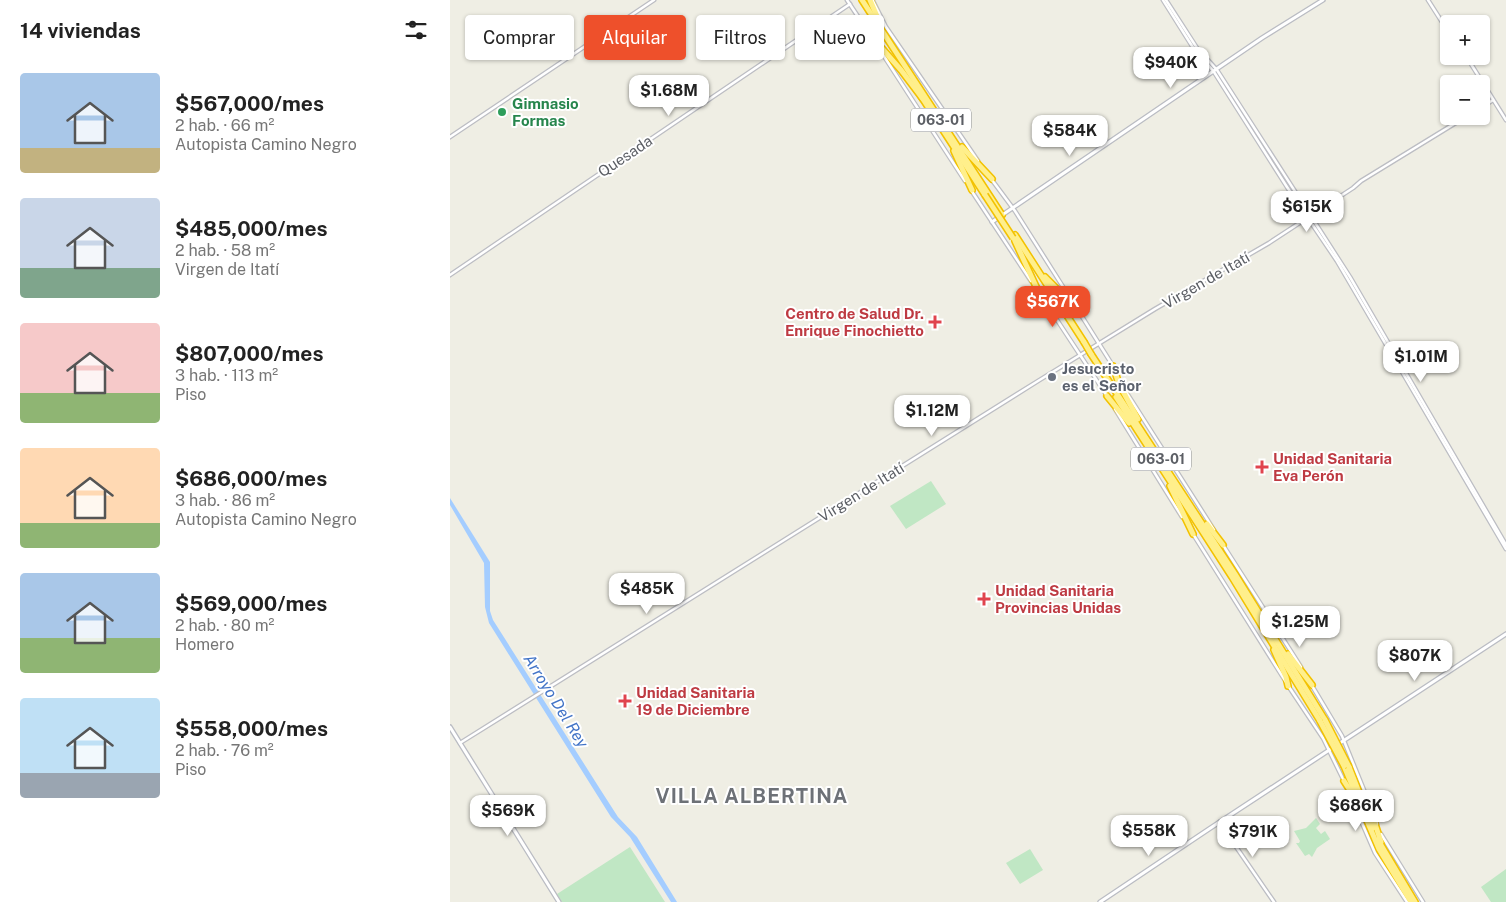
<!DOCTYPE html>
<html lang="es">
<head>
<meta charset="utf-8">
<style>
	body { margin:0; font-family:"Public Sans",sans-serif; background:#f2f2f2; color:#222; height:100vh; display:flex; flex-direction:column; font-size:19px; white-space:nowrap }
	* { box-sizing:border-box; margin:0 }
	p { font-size:16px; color:#767676 }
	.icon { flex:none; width:28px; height:28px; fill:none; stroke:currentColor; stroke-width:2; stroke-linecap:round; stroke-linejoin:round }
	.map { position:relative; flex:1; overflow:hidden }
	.drawer { display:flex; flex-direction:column; background:#fff; width:450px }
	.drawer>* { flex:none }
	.guide { position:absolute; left:15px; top:15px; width:475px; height:45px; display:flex; gap:10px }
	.controls { position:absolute; left:990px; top:15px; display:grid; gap:10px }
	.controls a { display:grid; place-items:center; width:50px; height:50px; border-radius:5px; background:#fff; box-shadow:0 1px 4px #0004; font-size:25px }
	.price { position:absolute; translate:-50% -42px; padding:0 11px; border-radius:10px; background:#fff; color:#222; font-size:16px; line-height:32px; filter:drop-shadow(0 1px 2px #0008) }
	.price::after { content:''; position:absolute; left:50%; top:30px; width:15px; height:11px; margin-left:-8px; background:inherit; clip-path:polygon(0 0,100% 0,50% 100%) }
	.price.on { background:#ee502b; color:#fff }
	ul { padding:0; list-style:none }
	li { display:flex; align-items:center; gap:15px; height:125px; padding:0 20px }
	li span { display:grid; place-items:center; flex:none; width:140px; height:100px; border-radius:5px; color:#555 }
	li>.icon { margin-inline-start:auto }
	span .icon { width:60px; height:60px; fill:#fffc; stroke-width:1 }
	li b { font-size:21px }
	h2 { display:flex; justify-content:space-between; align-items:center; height:60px; padding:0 20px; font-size:21px }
	.pill { padding:0 18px; border-radius:5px; background:#fff; box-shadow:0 1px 4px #0004; font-size:18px; line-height:45px }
	.pill.on { background:#ee502b; color:#fff }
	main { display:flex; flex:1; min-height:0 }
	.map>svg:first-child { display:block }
	.green { fill:#c0e7c4 }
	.water { fill:#a4cdff }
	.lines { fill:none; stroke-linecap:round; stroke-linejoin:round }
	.tertiary-casing { stroke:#bcbdc3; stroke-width:5 }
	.secondary-casing { stroke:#babcc3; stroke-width:5.5 }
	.motorway-casing { stroke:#f3c200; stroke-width:8 }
	.tertiary { stroke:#fff; stroke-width:2.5 }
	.secondary { stroke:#fff; stroke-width:3 }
	.motorway { stroke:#ffef8b; stroke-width:5 }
	.motorway-bridge-casing { stroke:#f3c200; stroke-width:8; stroke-linecap:butt }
	.motorway-bridge { stroke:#ffef8b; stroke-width:5 }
	.leisure-dot { fill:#2e9e5b; stroke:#fff; stroke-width:2 }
	.health-dot { fill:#e0444e; stroke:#fff; stroke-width:2 }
	.worship-dot { fill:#6b7280; stroke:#fff; stroke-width:2 }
	.labels { text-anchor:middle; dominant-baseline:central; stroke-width:4; stroke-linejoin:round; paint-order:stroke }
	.shield { fill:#fff; stroke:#8d8f93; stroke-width:1 }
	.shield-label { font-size:14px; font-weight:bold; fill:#5c5f65 }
	.leisure-label { font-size:15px; font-weight:bold; fill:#27864d; stroke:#fff; text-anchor:start }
	.street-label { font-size:15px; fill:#5c5f65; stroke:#fff }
	.health-label { font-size:15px; font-weight:bold; fill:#be3a42; stroke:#fff; text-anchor:start }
	.worship-label { font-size:15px; font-weight:bold; fill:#5b616d; stroke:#fff; text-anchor:start }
	.water-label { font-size:16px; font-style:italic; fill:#4274c7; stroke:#fff }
	.district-label { font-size:20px; font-weight:bold; letter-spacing:1px; fill:#6d7177; stroke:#fff }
</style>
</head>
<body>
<main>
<section class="drawer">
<h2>14 viviendas<svg class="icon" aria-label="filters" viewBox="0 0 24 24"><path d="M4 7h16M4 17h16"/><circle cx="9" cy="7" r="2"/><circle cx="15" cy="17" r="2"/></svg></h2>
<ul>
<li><span style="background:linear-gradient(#a9c7e8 75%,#c2b280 0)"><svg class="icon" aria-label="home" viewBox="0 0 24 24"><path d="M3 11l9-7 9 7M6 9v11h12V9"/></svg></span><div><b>$567,000/mes</b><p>2 hab. · 66 m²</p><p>Autopista Camino Negro</p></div></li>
<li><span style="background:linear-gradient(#c9d6e8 70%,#7fa58c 0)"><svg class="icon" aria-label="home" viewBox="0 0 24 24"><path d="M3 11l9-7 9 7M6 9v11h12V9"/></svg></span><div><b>$485,000/mes</b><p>2 hab. · 58 m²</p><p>Virgen de Itatí</p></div></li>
<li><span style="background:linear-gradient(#f6c9c9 70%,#8fb573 0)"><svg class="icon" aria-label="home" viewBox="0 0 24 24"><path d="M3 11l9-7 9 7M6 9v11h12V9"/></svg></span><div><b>$807,000/mes</b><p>3 hab. · 113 m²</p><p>Piso</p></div></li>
<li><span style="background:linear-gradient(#ffd9b3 75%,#8fb573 0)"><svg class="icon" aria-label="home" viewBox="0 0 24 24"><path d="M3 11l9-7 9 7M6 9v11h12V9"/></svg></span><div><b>$686,000/mes</b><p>3 hab. · 86 m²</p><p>Autopista Camino Negro</p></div></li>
<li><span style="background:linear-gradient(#a9c7e8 65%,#8fb573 0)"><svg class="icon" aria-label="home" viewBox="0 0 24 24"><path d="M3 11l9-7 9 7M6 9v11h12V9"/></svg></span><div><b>$569,000/mes</b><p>2 hab. · 80 m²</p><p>Homero</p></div></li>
<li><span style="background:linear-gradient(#bfe0f5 75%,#9aa5b1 0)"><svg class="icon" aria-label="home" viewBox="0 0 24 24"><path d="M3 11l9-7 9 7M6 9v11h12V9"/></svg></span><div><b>$558,000/mes</b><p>2 hab. · 76 m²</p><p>Piso</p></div></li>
</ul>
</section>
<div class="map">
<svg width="1056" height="902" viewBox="0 0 1056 902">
	<rect width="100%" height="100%" fill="#efeee4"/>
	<g class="green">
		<polygon points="481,481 496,504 456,529 440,506"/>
		<polygon points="866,818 870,824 866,828 871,834 875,831 880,839 867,848 862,857 859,854 855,856 846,843 849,843 850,841 844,831 856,828"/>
		<polygon points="180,847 215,902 112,902 107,894"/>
		<polygon points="580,849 593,870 570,884 556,863"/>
		<polygon points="1056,869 1056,902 1041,902 1031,887"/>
	</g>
	<polygon class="water" points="0,498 40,562 40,611 43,620 150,789 168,817 187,837 227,902 221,902 180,837 161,817 39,623 35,607 34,563 0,505"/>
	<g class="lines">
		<g class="tertiary-casing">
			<g id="tertiary">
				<polyline points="397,0 421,36"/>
				<polyline points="713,0 742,46 764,72 837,187 887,261 1056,549"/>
				<polyline points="716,0 747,48 767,70 900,277 1056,545"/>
				<polyline points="978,0 999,33"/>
				<polyline points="423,1 436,27 528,161"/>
				<polyline points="428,47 515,181"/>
				<polyline points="1016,56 1056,120"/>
				<polyline points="1031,108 1043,100"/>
				<polyline points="0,137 204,0"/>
				<polyline points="542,180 565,211 622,301"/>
				<polyline points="521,190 581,281"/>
				<polyline points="0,275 400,4"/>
				<polyline points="590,294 657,396"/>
				<polyline points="626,307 663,366"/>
				<polyline points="673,387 764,530"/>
				<polyline points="665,409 732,517"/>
				<polyline points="743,534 836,682"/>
				<polyline points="773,545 851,667"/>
				<polyline points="861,684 892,736 918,800"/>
				<polyline points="839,687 873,738 894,781"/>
				<polyline points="10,743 588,381 705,309 819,243 903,188 911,181 1017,116"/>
				<polyline points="899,793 925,853 957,902"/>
				<polyline points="922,810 927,824"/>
				<polyline points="769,822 824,902"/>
				<polyline points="931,834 973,902"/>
			</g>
		</g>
		<g class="secondary-casing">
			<g id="secondary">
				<polyline points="542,222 812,38 873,0"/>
				<polyline points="0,727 109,902"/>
				<polyline points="650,902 759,829 1056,634"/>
			</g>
		</g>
		<g class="motorway-casing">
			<g id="motorway">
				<polyline points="412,0 552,215"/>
				<polyline points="420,0 429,21"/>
				<polyline points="421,36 451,70 473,99"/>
				<polyline points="471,96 535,195"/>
				<polyline points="512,147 542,179"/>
				<polyline points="504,151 522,190"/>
				<polyline points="565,235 634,342"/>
				<polyline points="565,241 589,293"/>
				<polyline points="595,277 625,307"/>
				<polyline points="641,354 785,574 875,720"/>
				<polyline points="663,366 669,384 688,419"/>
				<polyline points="657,396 679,423"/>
				<polyline points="666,397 782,577 870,721"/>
				<polyline points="720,486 743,534"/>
				<polyline points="757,524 773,545"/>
				<polyline points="824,650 836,677 838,686"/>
				<polyline points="838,654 862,685"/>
				<polyline points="894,766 929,849 961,902"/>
				<polyline points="899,767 923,828"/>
				<polyline points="894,781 903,795"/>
				<polyline points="918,800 920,811"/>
				<polyline points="925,824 931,842"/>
				<polyline points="928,840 965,902"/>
			</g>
		</g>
		<use href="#tertiary" class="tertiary"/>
		<use href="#secondary" class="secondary"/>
		<use href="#motorway" class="motorway"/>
		<g class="motorway-bridge-casing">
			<g id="motorway-bridge">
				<polyline points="535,195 563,238"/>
				<polyline points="634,342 641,354"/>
				<polyline points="875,720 899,767"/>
				<polyline points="870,721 894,766"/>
			</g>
		</g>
		<use href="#motorway-bridge" class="motorway-bridge"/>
	</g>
	<circle class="leisure-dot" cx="52" cy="112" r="5"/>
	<g class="health-dot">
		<path d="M482.5 314.5h5v5h5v5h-5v5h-5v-5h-5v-5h5z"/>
		<path d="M809.5 459.5h5v5h5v5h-5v5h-5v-5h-5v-5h5z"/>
		<path d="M531.5 591.5h5v5h5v5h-5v5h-5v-5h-5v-5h5z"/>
		<path d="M172.5 693.5h5v5h5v5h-5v5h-5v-5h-5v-5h5z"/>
	</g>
	<circle class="worship-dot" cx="602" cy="377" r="5"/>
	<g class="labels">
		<g class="shield">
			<rect x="461" y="108.5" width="60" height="23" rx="4"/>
			<rect x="681" y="447.5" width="60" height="23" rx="4"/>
		</g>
		<g class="shield-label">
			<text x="491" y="120">063-01</text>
			<text x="711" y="459">063-01</text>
		</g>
		<g class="leisure-label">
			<text x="62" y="103">Gimnasio<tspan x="62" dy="17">Formas</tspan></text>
		</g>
		<g class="street-label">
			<text transform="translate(175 156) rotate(-34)">Quesada</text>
			<text transform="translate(756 280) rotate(-30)">Virgen de Itatí</text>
			<text transform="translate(411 492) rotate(-32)">Virgen de Itatí</text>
		</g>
		<g class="health-label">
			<text x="474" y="313" text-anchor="end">Centro de Salud Dr.<tspan x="474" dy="17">Enrique Finochietto</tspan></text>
			<text x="823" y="458">Unidad Sanitaria<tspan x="823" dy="17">Eva Perón</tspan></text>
			<text x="545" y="590">Unidad Sanitaria<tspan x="545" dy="17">Provincias Unidas</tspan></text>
			<text x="186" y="692">Unidad Sanitaria<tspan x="186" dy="17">19 de Diciembre</tspan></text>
		</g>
		<g class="worship-label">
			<text x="612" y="368">Jesucristo<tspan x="612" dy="17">es el Señor</tspan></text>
		</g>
		<g class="water-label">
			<text transform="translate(106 701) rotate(58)">Arroyo Del Rey</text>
		</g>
		<g class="district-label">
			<text x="302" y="796">VILLA ALBERTINA</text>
		</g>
	</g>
</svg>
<div class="controls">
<a>+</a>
<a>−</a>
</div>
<b class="price" style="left:721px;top:89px">$940K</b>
<b class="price" style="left:219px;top:117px">$1.68M</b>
<b class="price" style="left:620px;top:157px">$584K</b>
<b class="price" style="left:857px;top:233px">$615K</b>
<b class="price on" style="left:603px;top:328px">$567K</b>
<b class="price" style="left:971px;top:383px">$1.01M</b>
<b class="price" style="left:482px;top:437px">$1.12M</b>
<b class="price" style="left:197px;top:615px">$485K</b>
<b class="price" style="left:850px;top:648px">$1.25M</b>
<b class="price" style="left:965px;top:682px">$807K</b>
<b class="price" style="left:906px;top:832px">$686K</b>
<b class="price" style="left:58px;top:837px">$569K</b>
<b class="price" style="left:699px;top:857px">$558K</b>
<b class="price" style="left:803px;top:858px">$791K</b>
<div class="guide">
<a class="pill">Comprar</a>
<a class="pill on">Alquilar</a>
<a class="pill">Filtros</a>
<a class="pill">Nuevo</a>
</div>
</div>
</main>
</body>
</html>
